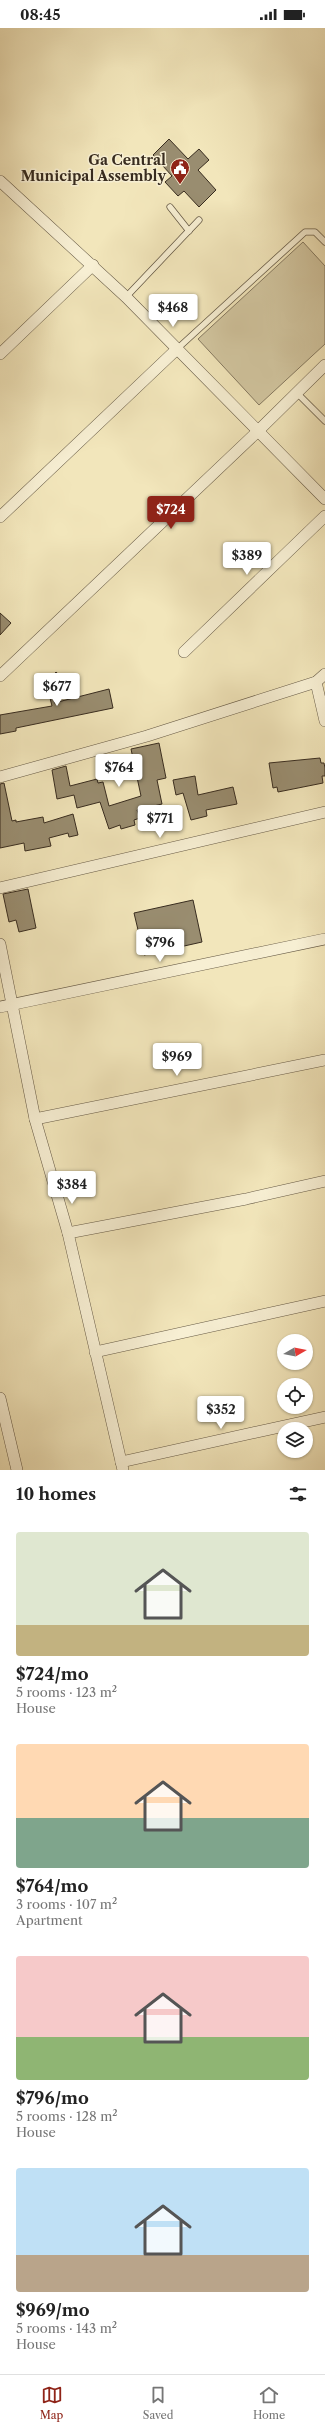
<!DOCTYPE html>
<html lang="en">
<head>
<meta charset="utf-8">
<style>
	body { margin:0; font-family:"Libre Caslon Text",serif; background:#f2f2f2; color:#222; height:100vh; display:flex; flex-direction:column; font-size:15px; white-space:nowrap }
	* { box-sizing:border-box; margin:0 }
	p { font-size:13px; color:#767676 }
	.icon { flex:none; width:22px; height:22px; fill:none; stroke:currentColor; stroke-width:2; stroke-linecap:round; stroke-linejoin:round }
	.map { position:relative; height:1442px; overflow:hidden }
	.details { display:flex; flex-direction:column; background:#fff; flex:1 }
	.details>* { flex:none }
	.needle { width:26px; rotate:81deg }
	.fabs { position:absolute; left:277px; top:1306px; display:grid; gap:8px }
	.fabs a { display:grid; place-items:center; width:36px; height:36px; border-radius:50%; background:#fff; box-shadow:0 1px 3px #0004; font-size:20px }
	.price { position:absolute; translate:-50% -34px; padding:0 9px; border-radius:4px; background:#fff; color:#222; font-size:13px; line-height:26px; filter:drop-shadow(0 1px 2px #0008) }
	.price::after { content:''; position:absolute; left:50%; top:24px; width:12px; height:9px; margin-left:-6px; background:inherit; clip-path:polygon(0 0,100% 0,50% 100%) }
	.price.active { background:#8f2418; color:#fff }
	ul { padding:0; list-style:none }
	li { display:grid; align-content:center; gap:8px; height:212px; padding:0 16px }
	li span { display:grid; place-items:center; height:124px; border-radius:4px; color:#555 }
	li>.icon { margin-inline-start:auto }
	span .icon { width:72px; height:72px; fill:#fffc; stroke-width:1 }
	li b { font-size:17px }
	h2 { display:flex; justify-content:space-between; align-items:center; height:48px; padding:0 16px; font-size:17px }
	.status { display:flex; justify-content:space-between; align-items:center; height:28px; padding:0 20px; background:#fff; direction:ltr }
	.status svg { height:11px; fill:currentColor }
	.tabs { display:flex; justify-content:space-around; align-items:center; height:56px; border-top:1px solid #e0e0e0; background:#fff; font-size:11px; color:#767676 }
	.tabs a { display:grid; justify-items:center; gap:2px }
	.tabs .active { color:#8f2418 }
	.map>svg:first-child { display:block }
	.garden { fill:#d2c6a0; stroke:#857960 }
	.building { fill:#998d70; stroke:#382c1f }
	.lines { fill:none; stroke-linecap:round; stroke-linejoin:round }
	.lane-casing { stroke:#665a46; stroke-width:7 }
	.street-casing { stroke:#665a46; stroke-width:12 }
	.lane { stroke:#f7efd3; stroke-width:5.5 }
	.street { stroke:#f7efd3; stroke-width:11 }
	.labels { text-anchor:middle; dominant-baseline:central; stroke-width:3; stroke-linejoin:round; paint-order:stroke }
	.poi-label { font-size:14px; font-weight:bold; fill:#382c1f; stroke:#f7efd3; text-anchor:end }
</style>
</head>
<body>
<div class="status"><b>08:45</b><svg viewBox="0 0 49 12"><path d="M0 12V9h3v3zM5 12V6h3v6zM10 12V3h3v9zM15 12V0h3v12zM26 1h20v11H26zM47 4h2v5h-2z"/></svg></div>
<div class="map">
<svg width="325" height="1442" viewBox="0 0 325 1442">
	<rect width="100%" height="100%" fill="#f2e6bb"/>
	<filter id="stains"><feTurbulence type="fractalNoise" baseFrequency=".005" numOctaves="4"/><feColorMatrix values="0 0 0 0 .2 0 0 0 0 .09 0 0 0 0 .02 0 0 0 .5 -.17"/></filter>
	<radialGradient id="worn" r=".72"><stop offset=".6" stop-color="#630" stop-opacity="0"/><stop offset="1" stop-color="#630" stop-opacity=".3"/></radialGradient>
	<polygon class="garden" points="303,214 325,238 325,316 259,377 198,311"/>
	<g class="building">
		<polygon points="169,111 188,131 199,121 209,132 198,142 216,162 199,179 184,163 178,168 165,154 172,148 153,127"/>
		<polygon points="0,585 11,595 0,607"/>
		<polygon points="56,644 71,658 54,675 109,661 113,680 16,700 16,703 0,706 0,687 52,678 49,666 42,659"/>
		<polygon points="159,715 166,750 157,752 162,776 137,782 140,790 134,792 135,797 121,801 120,797 109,801 100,774 77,780 74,767 57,771 52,742 66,738 70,758 97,751 98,755 103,754 109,778 141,768 131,721"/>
		<polygon points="320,730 321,735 324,735 325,740 325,748 322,748 323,755 278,764 277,759 273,760 269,735"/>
		<polygon points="195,748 198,767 233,759 237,776 206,782 207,788 191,792 183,765 176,767 173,752"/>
		<polygon points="4,755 12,793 16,792 16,794 43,789 44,795 73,786 78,807 69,809 68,805 49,810 51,818 25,823 24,815 0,820 0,756"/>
		<polygon points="28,861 36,900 19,904 16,892 9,894 3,866"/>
		<polygon points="193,872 202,914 144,927 134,885"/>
	</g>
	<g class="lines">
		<g class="lane-casing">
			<g id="lane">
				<polyline points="170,179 189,203"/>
				<polyline points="126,269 199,192"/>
				<polyline points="177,321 305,204 315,204 325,214"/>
				<polyline points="297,365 325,393"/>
			</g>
		</g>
		<g class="street-casing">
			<g id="street">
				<polyline points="0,153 126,269 325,471"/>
				<polyline points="0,326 93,237"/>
				<polyline points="0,489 177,321"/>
				<polyline points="184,624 325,488"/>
				<polyline points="0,648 257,404 325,337"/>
				<polyline points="316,654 325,693"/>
				<polyline points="0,749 147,708 316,654 325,646"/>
				<polyline points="0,860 325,784"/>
				<polyline points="0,916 35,1091 68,1205 123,1442"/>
				<polyline points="0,979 325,911"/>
				<polyline points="35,1091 325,1032"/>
				<polyline points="68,1205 246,1171 325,1153"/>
				<polyline points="95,1324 325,1273"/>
				<polyline points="0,1370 17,1442"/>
				<polyline points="121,1434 325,1389"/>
			</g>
		</g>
		<use href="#lane" class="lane"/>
		<use href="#street" class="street"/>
	</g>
	<defs>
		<g id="civic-pin" transform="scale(1)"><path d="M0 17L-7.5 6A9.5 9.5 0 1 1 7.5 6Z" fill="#8f2418" stroke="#f7efd3"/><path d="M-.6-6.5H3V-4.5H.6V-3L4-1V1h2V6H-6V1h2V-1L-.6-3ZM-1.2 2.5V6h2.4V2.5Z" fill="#fff"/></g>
	</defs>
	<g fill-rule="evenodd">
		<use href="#civic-pin" x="180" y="140"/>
	</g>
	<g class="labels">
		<g class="poi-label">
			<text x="166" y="132">Ga Central<tspan x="166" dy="16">Municipal Assembly</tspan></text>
		</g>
	</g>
	<rect width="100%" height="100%" filter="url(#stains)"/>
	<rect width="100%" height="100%" fill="url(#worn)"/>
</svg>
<div class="fabs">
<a><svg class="needle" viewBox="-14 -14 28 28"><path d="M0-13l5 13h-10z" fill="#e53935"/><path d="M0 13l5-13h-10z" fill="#767676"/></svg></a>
<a><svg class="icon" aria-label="locate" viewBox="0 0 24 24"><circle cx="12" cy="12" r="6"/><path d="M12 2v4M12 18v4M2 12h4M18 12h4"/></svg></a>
<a><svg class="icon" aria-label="layers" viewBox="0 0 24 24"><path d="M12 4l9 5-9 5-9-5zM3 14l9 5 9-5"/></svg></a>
</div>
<b class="price" style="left:173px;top:300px">$468</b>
<b class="price active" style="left:171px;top:502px">$724</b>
<b class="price" style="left:247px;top:548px">$389</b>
<b class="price" style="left:57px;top:679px">$677</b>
<b class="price" style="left:119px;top:760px">$764</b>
<b class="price" style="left:160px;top:811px">$771</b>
<b class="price" style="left:160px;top:935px">$796</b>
<b class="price" style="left:177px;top:1049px">$969</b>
<b class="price" style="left:72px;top:1177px">$384</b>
<b class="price" style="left:221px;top:1402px">$352</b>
</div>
<section class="details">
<h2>10 homes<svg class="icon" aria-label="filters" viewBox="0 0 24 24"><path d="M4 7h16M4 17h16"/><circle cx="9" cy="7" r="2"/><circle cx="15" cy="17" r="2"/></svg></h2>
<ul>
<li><span style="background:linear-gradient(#dfe7d0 75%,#c2b280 0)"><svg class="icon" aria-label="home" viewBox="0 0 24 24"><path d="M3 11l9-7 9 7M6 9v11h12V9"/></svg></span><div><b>$724/mo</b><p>5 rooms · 123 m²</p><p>House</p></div></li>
<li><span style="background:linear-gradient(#ffd9b3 60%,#7fa58c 0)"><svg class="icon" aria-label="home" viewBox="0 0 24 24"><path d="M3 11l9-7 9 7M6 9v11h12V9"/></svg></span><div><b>$764/mo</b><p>3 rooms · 107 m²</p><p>Apartment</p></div></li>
<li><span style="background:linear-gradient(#f6c9c9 65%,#8fb573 0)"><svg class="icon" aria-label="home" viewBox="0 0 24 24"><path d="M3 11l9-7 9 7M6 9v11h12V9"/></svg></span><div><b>$796/mo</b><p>5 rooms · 128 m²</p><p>House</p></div></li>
<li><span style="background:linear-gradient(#bfe0f5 70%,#b9a48a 0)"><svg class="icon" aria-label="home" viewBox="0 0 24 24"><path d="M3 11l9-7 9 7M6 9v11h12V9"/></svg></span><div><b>$969/mo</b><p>5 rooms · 143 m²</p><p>House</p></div></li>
</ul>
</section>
<nav class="tabs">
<a class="active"><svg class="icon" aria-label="map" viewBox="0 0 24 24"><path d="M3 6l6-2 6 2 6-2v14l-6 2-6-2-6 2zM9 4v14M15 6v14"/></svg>Map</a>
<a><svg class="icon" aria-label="saved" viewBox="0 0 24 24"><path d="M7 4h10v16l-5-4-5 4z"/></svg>Saved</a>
<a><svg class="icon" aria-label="home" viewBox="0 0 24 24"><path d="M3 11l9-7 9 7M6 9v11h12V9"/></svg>Home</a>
</nav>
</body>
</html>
